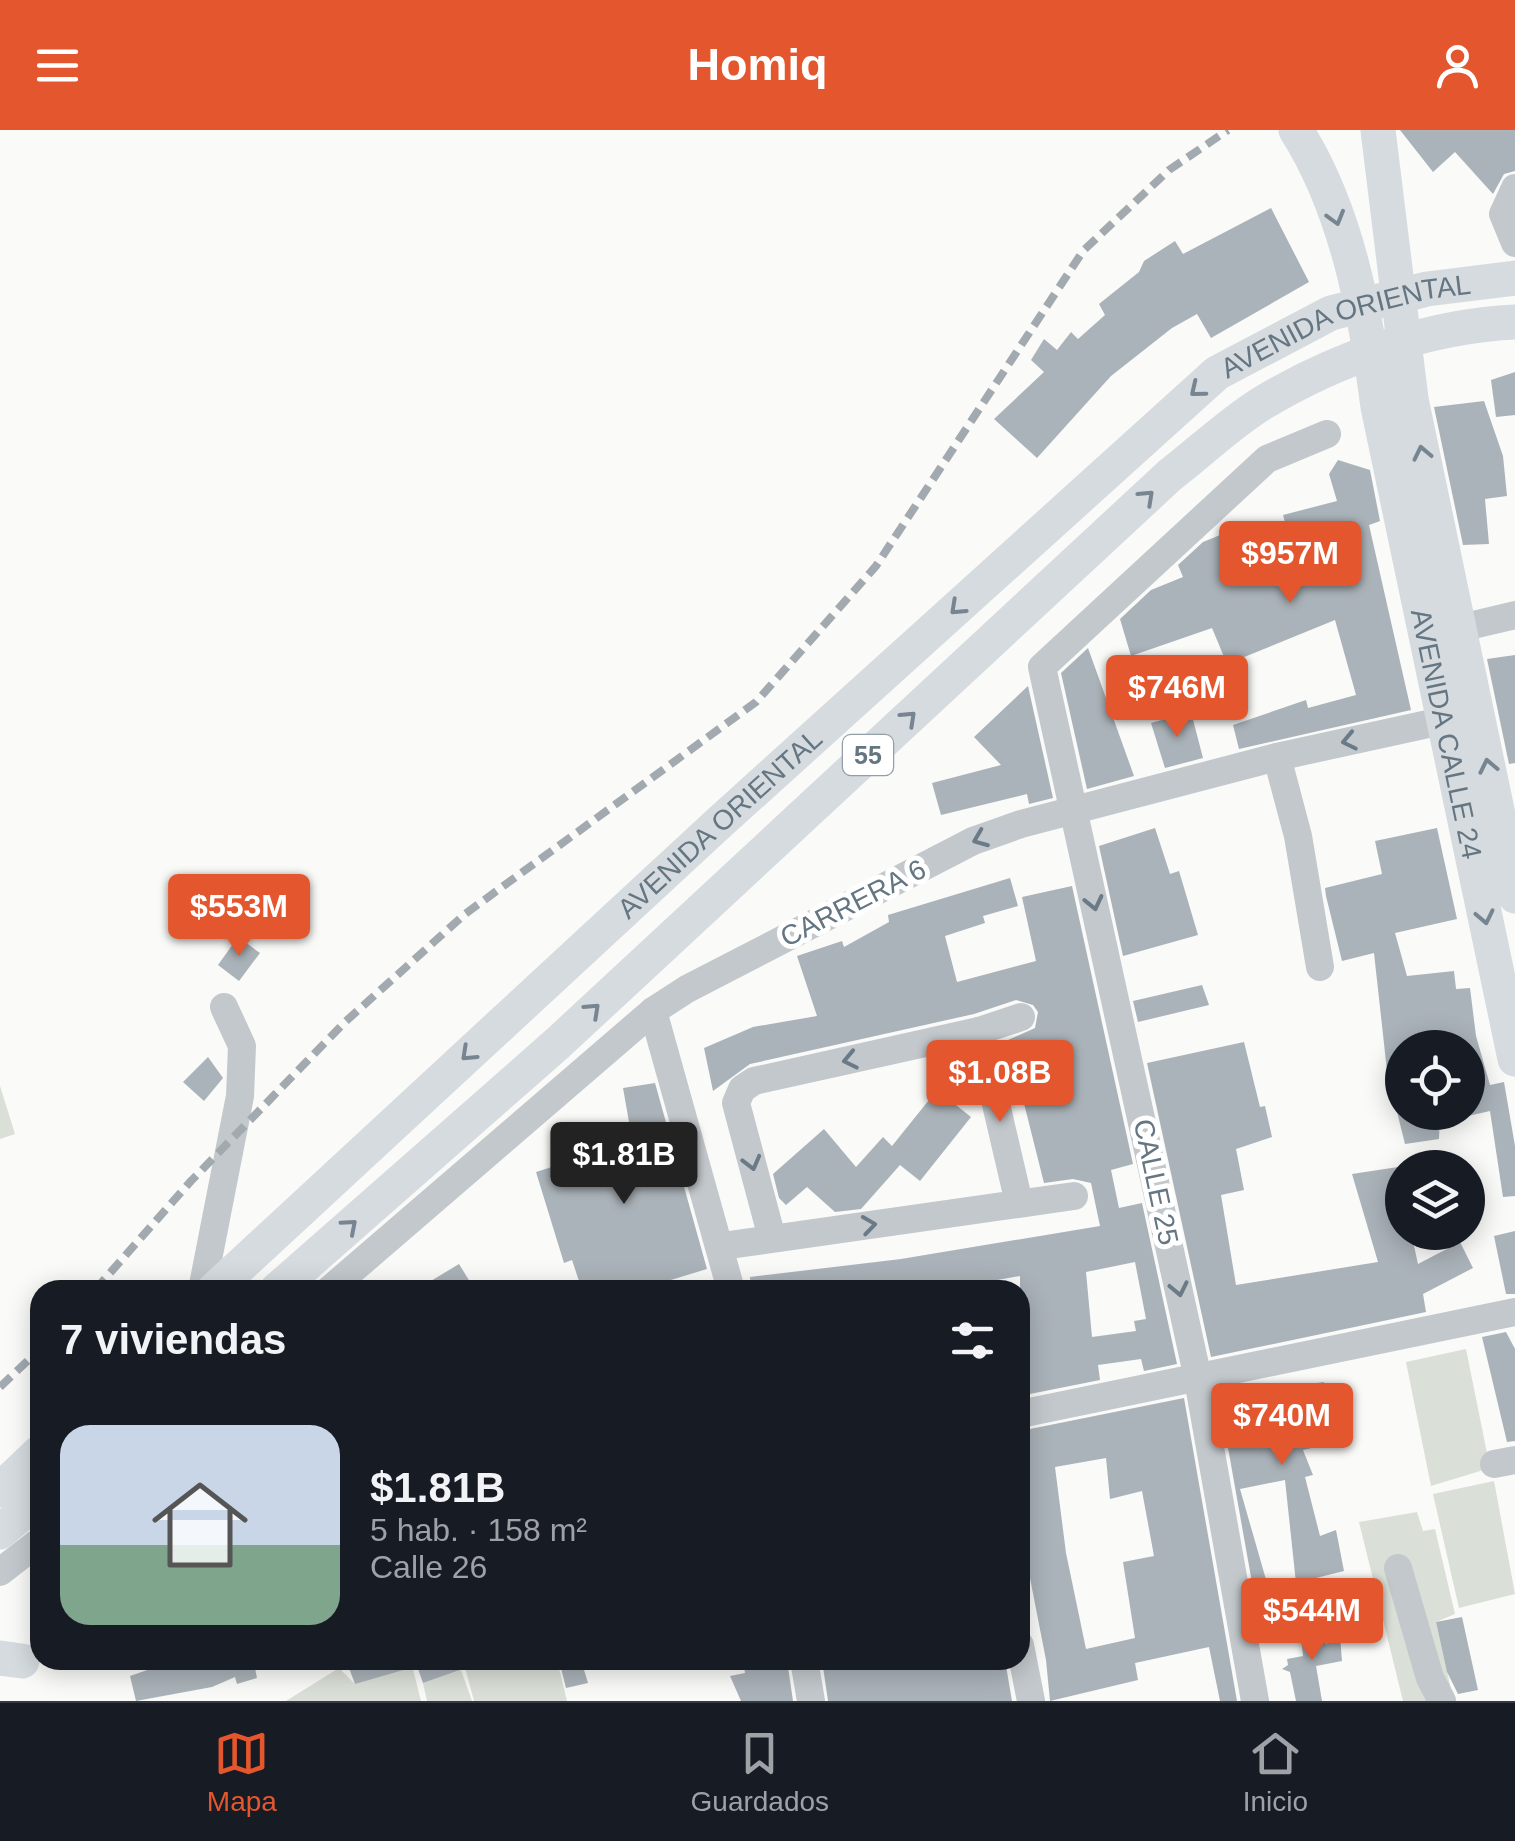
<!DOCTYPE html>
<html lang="es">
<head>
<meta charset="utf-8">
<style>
	body { margin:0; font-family:Arial,sans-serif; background:#242831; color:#f1f3f6; height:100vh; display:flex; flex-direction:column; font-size:38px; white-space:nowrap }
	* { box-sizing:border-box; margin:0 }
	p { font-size:32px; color:#9ea1a6 }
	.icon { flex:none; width:55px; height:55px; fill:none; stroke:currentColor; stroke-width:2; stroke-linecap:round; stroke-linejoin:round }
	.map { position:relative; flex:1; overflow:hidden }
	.drawer { position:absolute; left:30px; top:1150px; width:1000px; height:390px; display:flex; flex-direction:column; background:#171b24; border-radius:30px; box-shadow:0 5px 25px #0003 }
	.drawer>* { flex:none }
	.tools { position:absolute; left:1385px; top:900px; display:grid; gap:20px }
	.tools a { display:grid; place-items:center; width:100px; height:100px; border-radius:50%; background:#171b24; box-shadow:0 5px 25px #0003; font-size:50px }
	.price { position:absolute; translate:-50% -85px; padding:0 22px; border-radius:10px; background:#e4572e; color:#fff; font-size:32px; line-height:65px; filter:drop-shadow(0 2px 5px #0008) }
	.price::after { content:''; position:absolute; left:50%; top:60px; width:30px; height:22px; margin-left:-15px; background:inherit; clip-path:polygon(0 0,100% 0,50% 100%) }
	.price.current { background:#222; color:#fff }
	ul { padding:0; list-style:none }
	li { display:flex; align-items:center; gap:30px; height:250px; padding:0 30px }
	li span { display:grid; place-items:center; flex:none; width:280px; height:200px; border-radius:30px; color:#555 }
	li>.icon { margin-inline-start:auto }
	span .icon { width:120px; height:120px; fill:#fffc; stroke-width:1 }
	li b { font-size:42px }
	h2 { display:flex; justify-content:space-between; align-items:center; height:120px; padding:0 30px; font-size:42px }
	header { display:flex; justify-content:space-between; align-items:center; height:130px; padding:0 30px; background:#e4572e; color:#fff; font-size:45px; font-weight:600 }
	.dock { display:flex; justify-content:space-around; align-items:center; height:140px; border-top:2px solid #363941; background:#171b24; font-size:28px; color:#9ea1a6 }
	.dock a { display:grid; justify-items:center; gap:5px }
	.dock .current { color:#e4572e }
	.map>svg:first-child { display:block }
	.green { fill:#dadfd7 }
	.building { fill:#aab3b9; fill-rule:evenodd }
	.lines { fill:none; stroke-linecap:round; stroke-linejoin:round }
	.minor { stroke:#c3c8cc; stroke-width:28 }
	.major { stroke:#d6dbdf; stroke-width:35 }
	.rail { stroke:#a2aab0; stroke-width:8; stroke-dasharray:15 8; stroke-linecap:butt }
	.oneway { stroke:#768591 }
	.oneway2 { stroke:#6a7a87 }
	.labels { text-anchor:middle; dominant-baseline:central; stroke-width:10; stroke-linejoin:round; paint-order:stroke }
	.shield { fill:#fff; stroke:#939fa8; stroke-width:2.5 }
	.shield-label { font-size:25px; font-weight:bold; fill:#657683 }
	.street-label { font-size:28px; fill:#657683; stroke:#fff }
</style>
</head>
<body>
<header><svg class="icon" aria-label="menu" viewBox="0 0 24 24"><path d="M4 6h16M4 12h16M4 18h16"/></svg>Homiq<svg class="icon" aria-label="person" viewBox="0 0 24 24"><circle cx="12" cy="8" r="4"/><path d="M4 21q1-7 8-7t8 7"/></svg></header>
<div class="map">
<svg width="1515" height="1571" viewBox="0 0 1515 1571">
	<rect width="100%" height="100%" fill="#fafaf8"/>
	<g class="green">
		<polygon points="0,956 15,1004 0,1009"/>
		<polygon points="1466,1219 1490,1338 1431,1356 1406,1232"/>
		<polygon points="1494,1351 1515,1464 1459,1478 1433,1364"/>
		<polygon points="1417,1382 1423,1401 1435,1399 1455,1484 1436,1492 1453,1568 1448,1571 1403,1571 1359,1392"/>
		<polygon points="463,1530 557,1530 567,1571 474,1571"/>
		<polygon points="412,1535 421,1571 286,1571 339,1538 355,1554"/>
		<polygon points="461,1540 472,1571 427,1571 423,1553"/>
	</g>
	<g class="building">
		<polygon points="1400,0 1515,0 1515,41 1504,44 1493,64 1455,22 1433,42"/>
		<polygon points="1271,78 1309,152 1211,208 1197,184 1172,198 1111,246 1037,328 994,289 1044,242 1031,230 1044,209 1057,220 1071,202 1078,209 1105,185 1099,174 1139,142 1144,131 1175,111 1183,124"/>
		<polygon points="1515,242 1515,285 1496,287 1491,250"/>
		<polygon points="1484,271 1503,326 1507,366 1485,369 1489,414 1463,415 1434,277"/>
		<polygon points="1338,330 1370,340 1380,391 1369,395 1411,580 1239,619 1233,595 1306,570 1308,578 1356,565 1335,490 1227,534 1212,498 1131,526 1120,489 1151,460 1183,447 1178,435 1203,412 1245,395 1255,420 1289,406 1283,385 1337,371 1329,344"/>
		<polygon points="1088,518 1134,646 1087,659 1061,543"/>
		<polygon points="1515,525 1515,633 1509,634 1487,529"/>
		<polygon points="1028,556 1053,668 1029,674 1027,664 941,685 932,653 1001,635 974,607"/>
		<polygon points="1191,582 1203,628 1165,638 1151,593"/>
		<polygon points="1155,698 1170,744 1179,741 1198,805 1123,826 1099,716"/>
		<polygon points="1437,698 1457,789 1395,803 1407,846 1454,841 1456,859 1470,858 1476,906 1490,955 1504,952 1515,1016 1515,1066 1503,1067 1490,981 1468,986 1468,918 1402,918 1402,958 1389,959 1374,823 1342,831 1326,766 1325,758 1382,744 1375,711"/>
		<path d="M1010,748l8,28 -35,10 2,7 -40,13 12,46 79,-21 -14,-64 50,-11 61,278 -22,6 8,38 23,-5 35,161 -33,7 -3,-12 -43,6 2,15 -80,16v-120l-78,14h-191l-1,-13 151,-18 199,-33 -9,-43 -18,-4 -29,4 -36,-143 27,-12 3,-16 -5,-7 -17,-5 -42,14 -224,50 -37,27 -9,-43 49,-21 64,-11 -20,-60 45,-15 2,6 45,-25 -1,-7zM1135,1132l11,57 -12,2 2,10 -44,6 -6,-65z"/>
		<polygon points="238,807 260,823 239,851 218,835"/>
		<polygon points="1202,855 1209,875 1138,892 1133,871"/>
		<polygon points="1244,912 1260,977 1265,976 1272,1007 1236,1019 1244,1060 1221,1065 1236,1155 1378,1132 1352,1044 1398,1037 1402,1102 1411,1102 1418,1134 1460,1112 1473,1138 1423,1164 1426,1182 1211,1227 1147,933"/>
		<polygon points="208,927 223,948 204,971 183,952"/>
		<polygon points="655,953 707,1139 638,1160 582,1160 572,1130 564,1133 536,1042 555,1036 558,1011 588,1001 603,1049 638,1043 623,958"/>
		<polygon points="937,960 971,987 920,1051 900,1035 861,1079 835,1082 807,1057 786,1075 779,1068 773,1044 824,999 856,1037 883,1007 892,1016"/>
		<polygon points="1397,982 1440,982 1439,1009 1405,1014"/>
		<polygon points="1515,1101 1515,1164 1506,1164 1494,1106"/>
		<polygon points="459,1134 475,1160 416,1160"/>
		<polygon points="1506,1202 1515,1219 1515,1311 1507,1312 1482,1207"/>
		<polygon points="1324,1252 1337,1312 1303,1320 1313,1345 1305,1347 1320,1406 1336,1400 1344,1441 1296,1453 1285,1350 1240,1359 1269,1460 1254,1464 1219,1267"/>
		<path d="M1184,1268l53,303h-17l-11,-54 -74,16 3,17 -88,21 -4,-41 -26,-133v-96zM1106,1328l4,41 32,-8 12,65 -31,6 12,76 -49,11 -20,-96 -11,-86z"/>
		<polygon points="1462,1487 1478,1560 1458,1564 1447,1542 1436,1492"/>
		<polygon points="1320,1493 1326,1514 1340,1506 1342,1531 1316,1536 1322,1571 1296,1571 1290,1542 1282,1539 1288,1535 1287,1529 1303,1526 1300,1498"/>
		<polygon points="176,1530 272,1530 255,1538 257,1548 237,1554 235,1547 212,1557 136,1571 130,1546"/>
		<polygon points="346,1530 480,1530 480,1533 423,1553 417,1536 355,1554"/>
		<polygon points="559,1530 581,1530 588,1553 566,1558"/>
		<polygon points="743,1530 787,1530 793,1571 741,1571 730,1546 745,1543"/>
		<polygon points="822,1530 1005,1530 1012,1571 828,1571"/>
	</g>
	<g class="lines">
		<g class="minor">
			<polyline points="1515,58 1503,84 1515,113"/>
			<polyline points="1439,503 1515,485"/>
			<polyline points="1277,627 1298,706 1320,837"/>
			<polyline points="653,881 731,1160"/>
			<polyline points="979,901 1019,1073"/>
			<polyline points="772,1108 736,973 742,959 754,951 979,901 1021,887"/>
			<polyline points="722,1116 1074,1066"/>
			<polyline points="202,1160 240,966 242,916 224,877"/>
			<polyline points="329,1160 653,881 687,859 973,711 1021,694 1277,627 1460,587"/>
			<polyline points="1020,1284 1515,1182"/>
			<polyline points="1494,1334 1515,1330"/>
			<polyline points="1398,1438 1430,1548 1442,1571"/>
			<polyline points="0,1442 40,1411"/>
			<polyline points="1020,1515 1031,1571"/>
			<polyline points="804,1530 811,1571"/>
			<polyline points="1255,1571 1197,1244 1042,537 1267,329 1327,304"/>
		</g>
		<g class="major">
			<path id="s1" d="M1296,0c51,80 70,184 82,277l137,652"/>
			<polyline points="1378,0 1411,269 1515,766"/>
			<path id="s2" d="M214,1160l506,-468 497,-449 114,-60 96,-24 88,-11"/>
			<path d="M277,1160l281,-247 612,-568c30,-23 59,-51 91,-71 74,-45 167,-78 254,-82"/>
			<polyline points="0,1360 40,1322"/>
			<polyline points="0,1402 40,1368"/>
			<polyline points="0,1528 22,1531"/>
		</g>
		<g class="rail">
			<polyline points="95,1160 191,1051 345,892 465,784 756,572 876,436 1083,121 1169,40 1228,0"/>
			<polyline points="0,1257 40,1219"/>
		</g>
	</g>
	<defs><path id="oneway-chevron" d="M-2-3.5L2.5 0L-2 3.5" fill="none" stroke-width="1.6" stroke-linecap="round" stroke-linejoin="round" transform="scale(2.5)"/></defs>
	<g class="oneway">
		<use href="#oneway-chevron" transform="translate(1336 88) rotate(74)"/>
		<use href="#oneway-chevron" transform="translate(1197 260) rotate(141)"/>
		<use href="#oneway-chevron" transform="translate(1422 323) rotate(-102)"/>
		<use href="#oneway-chevron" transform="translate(1147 367) rotate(-43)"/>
		<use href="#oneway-chevron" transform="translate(957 478) rotate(137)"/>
		<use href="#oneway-chevron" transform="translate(909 588) rotate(-43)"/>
		<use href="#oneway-chevron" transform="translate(1488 636) rotate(-102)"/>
		<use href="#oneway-chevron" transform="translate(1485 787) rotate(78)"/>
		<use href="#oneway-chevron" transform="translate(593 880) rotate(-43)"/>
		<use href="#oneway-chevron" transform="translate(468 924) rotate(137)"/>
		<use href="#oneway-chevron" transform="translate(350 1096) rotate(-41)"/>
	</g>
	<g class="oneway2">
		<use href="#oneway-chevron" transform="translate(1349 611) rotate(168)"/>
		<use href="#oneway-chevron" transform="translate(980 709) rotate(158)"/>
		<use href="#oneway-chevron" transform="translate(1094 773) rotate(77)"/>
		<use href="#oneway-chevron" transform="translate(850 930) rotate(168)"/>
		<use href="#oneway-chevron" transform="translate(752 1033) rotate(75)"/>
		<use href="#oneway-chevron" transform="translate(869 1095) rotate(-8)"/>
		<use href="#oneway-chevron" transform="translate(1179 1159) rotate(78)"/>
	</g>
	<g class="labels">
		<rect class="shield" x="843" y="605" width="50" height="40" rx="8"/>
		<g class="shield-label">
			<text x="868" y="625">55</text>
		</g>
		<g class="street-label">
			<text stroke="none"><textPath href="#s2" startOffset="1498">AVENIDA ORIENTAL</textPath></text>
			<text stroke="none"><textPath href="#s1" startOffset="625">AVENIDA CALLE 24</textPath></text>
			<text stroke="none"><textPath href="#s2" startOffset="688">AVENIDA ORIENTAL</textPath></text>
			<text transform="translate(853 773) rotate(-27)">CARRERA 6</text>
			<text transform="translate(1156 1052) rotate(78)">CALLE 25</text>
		</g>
	</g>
</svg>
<div class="tools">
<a><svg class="icon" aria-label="locate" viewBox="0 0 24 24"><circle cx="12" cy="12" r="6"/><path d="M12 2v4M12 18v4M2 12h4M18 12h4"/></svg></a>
<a><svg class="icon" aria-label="layers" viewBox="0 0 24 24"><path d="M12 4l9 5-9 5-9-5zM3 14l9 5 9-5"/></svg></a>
</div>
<b class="price" style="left:1290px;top:476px">$957M</b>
<b class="price" style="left:1177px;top:610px">$746M</b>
<b class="price" style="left:239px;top:829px">$553M</b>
<b class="price" style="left:1000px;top:995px">$1.08B</b>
<b class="price current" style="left:624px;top:1077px">$1.81B</b>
<b class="price" style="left:1282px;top:1338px">$740M</b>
<b class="price" style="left:1312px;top:1533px">$544M</b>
<section class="drawer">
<h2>7 viviendas<svg class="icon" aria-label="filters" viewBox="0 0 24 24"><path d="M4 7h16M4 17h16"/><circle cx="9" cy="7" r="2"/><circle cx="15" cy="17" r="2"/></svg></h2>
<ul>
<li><span style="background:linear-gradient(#c9d6e8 60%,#7fa58c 0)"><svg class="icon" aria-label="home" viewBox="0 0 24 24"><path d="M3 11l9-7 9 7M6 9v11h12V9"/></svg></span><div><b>$1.81B</b><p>5 hab. · 158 m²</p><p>Calle 26</p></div></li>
</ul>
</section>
</div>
<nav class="dock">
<a class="current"><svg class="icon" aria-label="map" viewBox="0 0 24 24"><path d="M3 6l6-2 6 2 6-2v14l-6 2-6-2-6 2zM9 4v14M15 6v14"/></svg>Mapa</a>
<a><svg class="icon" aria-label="saved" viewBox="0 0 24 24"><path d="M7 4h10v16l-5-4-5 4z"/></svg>Guardados</a>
<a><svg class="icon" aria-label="home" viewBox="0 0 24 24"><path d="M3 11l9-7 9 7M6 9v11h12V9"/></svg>Inicio</a>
</nav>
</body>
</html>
